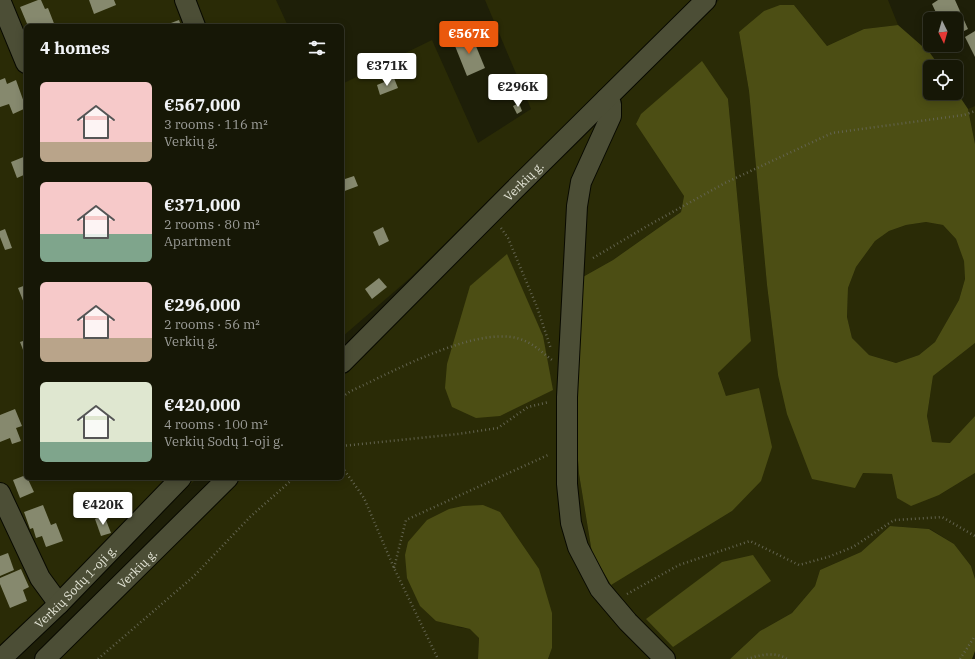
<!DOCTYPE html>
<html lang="en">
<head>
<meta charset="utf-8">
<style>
	body { margin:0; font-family:"IBM Plex Serif",serif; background:#232414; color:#f1f3f6; height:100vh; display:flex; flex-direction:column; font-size:15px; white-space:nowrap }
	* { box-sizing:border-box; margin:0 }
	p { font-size:13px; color:#9e9f9b }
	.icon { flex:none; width:22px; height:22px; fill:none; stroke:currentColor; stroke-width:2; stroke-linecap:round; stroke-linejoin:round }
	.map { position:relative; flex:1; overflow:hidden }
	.details { position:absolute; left:24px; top:24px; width:320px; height:456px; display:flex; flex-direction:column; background:#161706; border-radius:6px; box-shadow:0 2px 10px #0003,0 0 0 1px #353628 }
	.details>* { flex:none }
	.needle { width:26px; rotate:175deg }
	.buttons { position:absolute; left:923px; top:12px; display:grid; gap:8px }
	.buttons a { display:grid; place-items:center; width:40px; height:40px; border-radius:6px; background:#161706; box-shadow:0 2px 10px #0003,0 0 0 1px #353628; font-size:20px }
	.price { position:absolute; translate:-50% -34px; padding:0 9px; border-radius:4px; background:#fff; color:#222; font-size:13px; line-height:26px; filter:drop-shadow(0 1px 2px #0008) }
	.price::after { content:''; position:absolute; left:50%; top:24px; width:12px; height:9px; margin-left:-6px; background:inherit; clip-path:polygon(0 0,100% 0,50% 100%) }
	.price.active { background:#ea580c; color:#fff }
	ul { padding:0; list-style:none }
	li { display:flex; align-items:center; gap:12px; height:100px; padding:0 16px }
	li span { display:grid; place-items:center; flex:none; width:112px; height:80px; border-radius:6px; color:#555 }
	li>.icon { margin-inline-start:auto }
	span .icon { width:48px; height:48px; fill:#fffc; stroke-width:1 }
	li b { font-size:17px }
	h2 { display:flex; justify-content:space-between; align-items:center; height:48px; padding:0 16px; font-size:17px }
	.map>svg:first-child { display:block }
	.green { fill:#2a2b06; fill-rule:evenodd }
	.forest { fill:#4c4e14; fill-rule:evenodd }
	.building { fill:#86896e }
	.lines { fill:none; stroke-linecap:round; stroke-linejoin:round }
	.street-casing { stroke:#080900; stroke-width:22 }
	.path { stroke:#636450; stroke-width:2.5; stroke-dasharray:1 3; stroke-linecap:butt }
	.street { stroke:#4c4e36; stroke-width:20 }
	.labels { text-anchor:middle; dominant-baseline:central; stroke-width:4; stroke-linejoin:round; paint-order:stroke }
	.street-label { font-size:12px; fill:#e5e6d8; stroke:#080802 }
</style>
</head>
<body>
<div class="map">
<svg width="975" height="659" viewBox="0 0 975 659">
	<rect width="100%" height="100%" fill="#1e1f08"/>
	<g class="green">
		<polygon points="0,0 276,0 288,26 26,26 26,478 197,478 12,659 0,659"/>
		<polygon points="485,0 693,0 410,278 342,337 342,84 432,40 478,143 531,109"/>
		<path d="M719,0h169l10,25 -34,4 -37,17 -33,-41 -55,27 10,59 18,194 11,90 85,98 29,1 5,24 42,-3 36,-22v106l-4,-13 -17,-22 -24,-15 -40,-3 -29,26 -41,18 -5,16 -23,27 -32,18 -30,28h-182l4,-11v-35l-95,14 14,2 8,9 -1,21h-418l180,-181h102v-102zM728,99l23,241 -33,33 8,23 6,115 -121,73 -19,-31 -13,-79 -4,-55 6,-141 32,-18 68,-48 3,-16 -48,-72z"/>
		<polygon points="975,106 975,144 968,109"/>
		<polygon points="926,222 943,225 956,239 964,260 965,279 959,300 935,342 919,355 896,363 869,355 852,338 847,317 848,288 856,267 875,241 889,231 906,225"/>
		<polygon points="975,343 975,416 951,443 932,442 927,416 933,376"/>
	</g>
	<g class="forest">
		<path d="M780,5h14l33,41 37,-17 34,-4 32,28 10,14h-10v26h26v-2l12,18 7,35v199l-42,33 -6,40 5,26 18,1 25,-27v57l-36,22 -28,11 -14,-8 -5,-24 -29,-1 -8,15 -43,-9 -25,-65 -9,-39 -11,-90 -18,-194 -10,-59 25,-21zM926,222l17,3 13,14 8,22 1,18 -6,21 -24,42 -16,13 -23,8 -27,-8 -17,-17 -5,-21 1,-29 8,-21 19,-26 14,-10 17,-6z"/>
		<polygon points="702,61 728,99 751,341 718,373 726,396 759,388 772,447 761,481 732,511 611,585 592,553 579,474 575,419 581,278 613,260 681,212 684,196 636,124 641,114"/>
		<polygon points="507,254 543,336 553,390 500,416 476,418 452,407 445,388 447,364 470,286"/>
		<polygon points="483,505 500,512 539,569 552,613 552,648 548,659 478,659 479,638 470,629 436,621 420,606 407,578 405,555 408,542 427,520 449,509 463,506"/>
		<polygon points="890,526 929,529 954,544 971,566 975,579 975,651 972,659 730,659 760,631 792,613 815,586 820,570 861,552"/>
		<polygon points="753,555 771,581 673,647 646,619 722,562"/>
	</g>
	<g class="building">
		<polygon points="38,0 41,0 45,9 48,8 55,26 28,26 20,7"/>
		<polygon points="89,0 114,0 116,5 94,14"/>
		<polygon points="938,0 955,0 968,29 956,35 956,19 939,19 932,4"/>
		<polygon points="179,20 181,26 163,26"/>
		<polygon points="975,31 975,57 965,37"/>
		<polygon points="471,34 485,68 467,76 453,41"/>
		<polygon points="5,78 7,84 16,80 26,108 13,114 9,104 0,107 0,80"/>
		<polygon points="394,78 398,88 380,95 377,85"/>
		<polygon points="519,103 522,111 517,114 513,106"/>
		<polygon points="26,156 26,174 17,178 11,162"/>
		<polygon points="354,176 358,186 342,192 342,180"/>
		<polygon points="383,227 389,241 379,246 373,232"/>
		<polygon points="5,229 12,248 5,250 0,237 0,231"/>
		<polygon points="379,278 387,287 372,299 365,289"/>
		<polygon points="26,285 26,308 18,288"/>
		<polygon points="26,340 26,355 25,355 20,342"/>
		<polygon points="15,409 22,426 16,428 21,441 12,444 10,438 0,442 0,415"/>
		<polygon points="26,475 34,492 20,498 13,480"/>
		<polygon points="43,505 51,525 56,523 63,541 46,547 42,536 36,538 33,528 30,529 24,512"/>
		<polygon points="104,515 111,533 101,536 95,519"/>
		<polygon points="8,553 14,570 0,576 0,556"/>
		<polygon points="21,569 29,587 23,590 27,601 10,608 0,584 0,578"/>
	</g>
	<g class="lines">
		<g class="street-casing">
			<g id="street">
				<polyline points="0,0 26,63"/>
				<polyline points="185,0 195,26"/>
				<polyline points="606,99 611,104 611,116 581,182 577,206 567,397 567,484 571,523 578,547 600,589 628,622 665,659"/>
				<path id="s1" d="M342,363l172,-173 192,-190"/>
				<polyline points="0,493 40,578 59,604"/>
				<path id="s2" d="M1,659l58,-55 122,-126"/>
				<path id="s3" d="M45,659l183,-181"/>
			</g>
		</g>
		<g class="path">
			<polyline points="501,228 508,238 537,307 551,349"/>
			<polyline points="593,258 649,225 725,183 832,133 964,115 975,111"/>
			<path d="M342,397l9,-6c40,-18 135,-72 176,-49 9,4 17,12 25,18"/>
			<polyline points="342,446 458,434 498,428 528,407 549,402"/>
			<polyline points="342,467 364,498 394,568 438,659"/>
			<polyline points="394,568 406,520 548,455"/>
			<polyline points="627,594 679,565 750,541 799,565 828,557 853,547 894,520 942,517 975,536"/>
			<polyline points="98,659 193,577 250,517 294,478"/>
			<path d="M747,659c13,-4 28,-8 40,0"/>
			<polyline points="960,659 975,636"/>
		</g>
		<use href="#street" class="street"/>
	</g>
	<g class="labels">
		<g class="street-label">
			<text stroke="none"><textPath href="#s1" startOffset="257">Verkių g.</textPath></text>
			<text stroke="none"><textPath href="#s3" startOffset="129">Verkių g.</textPath></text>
			<text stroke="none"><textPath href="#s2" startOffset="104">Verkių Sodų 1-oji g.</textPath></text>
		</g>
	</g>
</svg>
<div class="buttons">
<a><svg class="needle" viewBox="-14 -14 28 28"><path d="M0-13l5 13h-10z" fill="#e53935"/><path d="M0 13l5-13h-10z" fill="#9e9f9b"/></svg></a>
<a><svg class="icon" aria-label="locate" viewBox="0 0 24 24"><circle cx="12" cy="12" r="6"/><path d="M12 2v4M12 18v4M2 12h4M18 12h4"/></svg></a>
</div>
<b class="price active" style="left:469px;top:55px">€567K</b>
<b class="price" style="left:387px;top:87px">€371K</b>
<b class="price" style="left:518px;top:108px">€296K</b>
<b class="price" style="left:103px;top:526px">€420K</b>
<section class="details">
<h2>4 homes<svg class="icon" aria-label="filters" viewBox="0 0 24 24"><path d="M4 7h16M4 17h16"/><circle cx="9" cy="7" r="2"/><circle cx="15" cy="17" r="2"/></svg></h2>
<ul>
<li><span style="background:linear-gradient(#f6c9c9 75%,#b9a48a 0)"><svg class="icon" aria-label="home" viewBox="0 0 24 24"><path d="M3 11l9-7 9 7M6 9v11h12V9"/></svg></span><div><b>€567,000</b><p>3 rooms · 116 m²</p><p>Verkių g.</p></div></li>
<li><span style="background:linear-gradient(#f6c9c9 65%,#7fa58c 0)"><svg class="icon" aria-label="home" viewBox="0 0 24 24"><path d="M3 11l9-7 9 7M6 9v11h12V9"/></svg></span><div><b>€371,000</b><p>2 rooms · 80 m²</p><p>Apartment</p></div></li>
<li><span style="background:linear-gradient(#f6c9c9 70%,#b9a48a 0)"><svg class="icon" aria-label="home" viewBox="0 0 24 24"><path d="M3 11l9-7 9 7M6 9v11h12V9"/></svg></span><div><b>€296,000</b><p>2 rooms · 56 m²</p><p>Verkių g.</p></div></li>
<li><span style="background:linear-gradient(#dfe7d0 75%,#7fa58c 0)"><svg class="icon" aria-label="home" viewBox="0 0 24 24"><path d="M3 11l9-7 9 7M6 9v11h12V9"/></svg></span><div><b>€420,000</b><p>4 rooms · 100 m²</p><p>Verkių Sodų 1-oji g.</p></div></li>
</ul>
</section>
</div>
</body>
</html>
